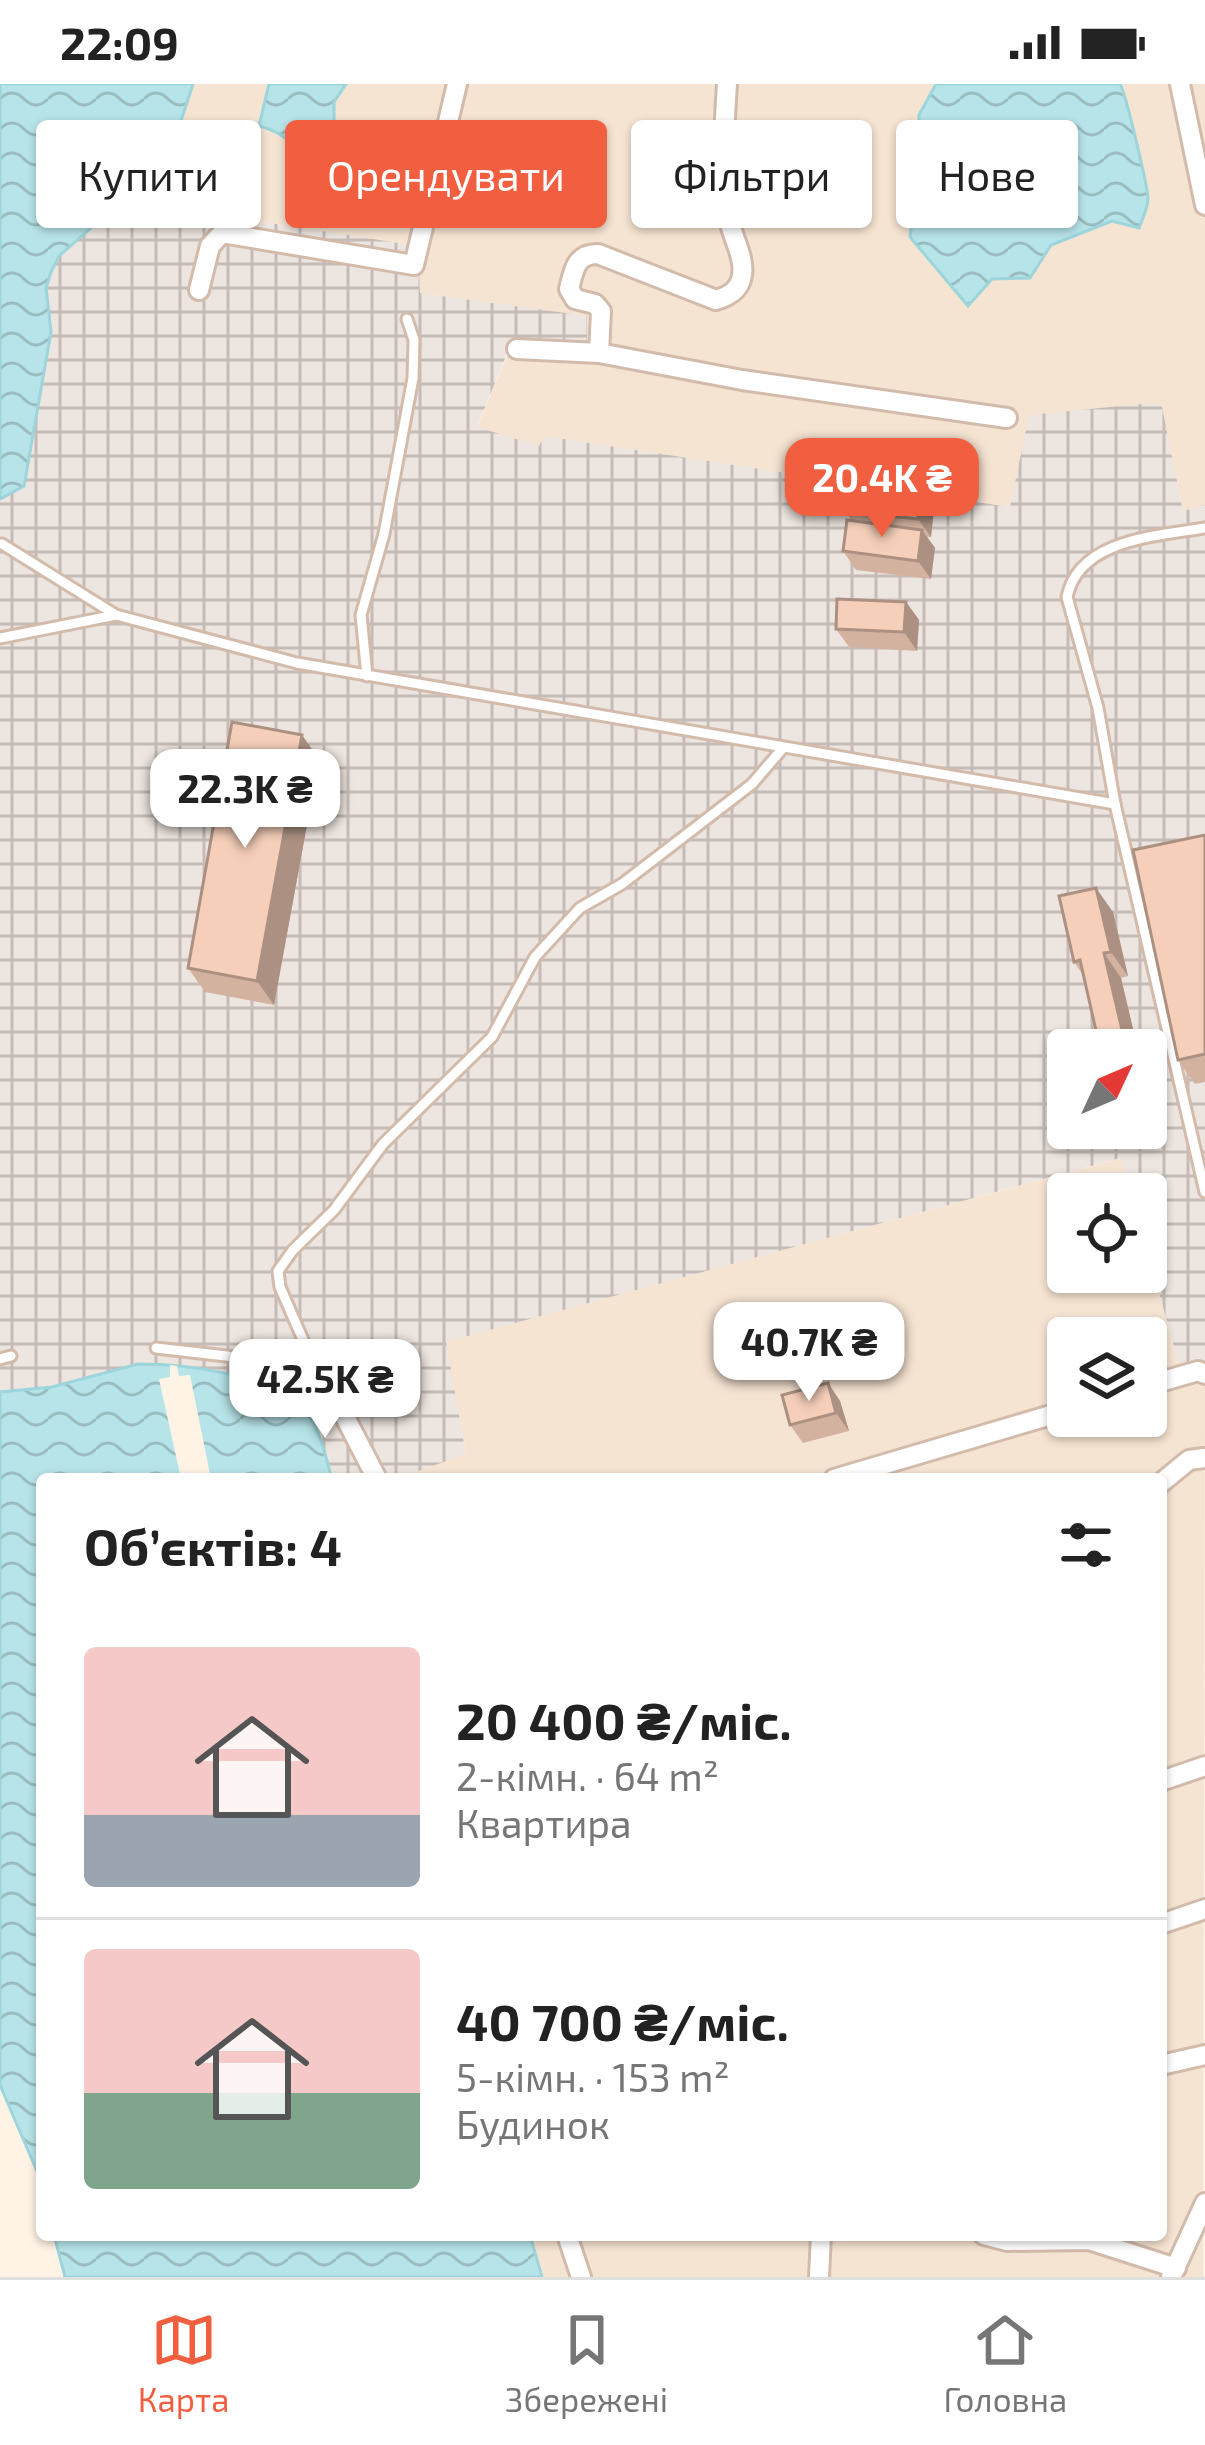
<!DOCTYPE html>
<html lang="uk">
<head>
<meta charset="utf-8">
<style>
	body { margin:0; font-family:"Exo 2",sans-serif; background:#f2f2f2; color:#222; height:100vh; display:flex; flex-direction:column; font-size:45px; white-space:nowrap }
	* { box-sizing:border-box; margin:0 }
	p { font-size:39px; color:#767676 }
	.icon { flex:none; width:66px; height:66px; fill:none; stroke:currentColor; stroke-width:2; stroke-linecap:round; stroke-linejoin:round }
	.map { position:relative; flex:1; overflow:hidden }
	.side { position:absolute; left:36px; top:1389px; width:1131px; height:768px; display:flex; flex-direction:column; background:#fff; border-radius:12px; box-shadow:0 3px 9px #0004 }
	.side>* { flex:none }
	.top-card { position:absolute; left:36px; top:36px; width:1134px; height:108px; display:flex; gap:24px }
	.needle { width:78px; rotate:46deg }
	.tools { position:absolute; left:1047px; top:945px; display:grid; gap:24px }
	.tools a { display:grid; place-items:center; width:120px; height:120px; border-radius:12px; background:#fff; box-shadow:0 3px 9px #0004; font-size:60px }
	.price { position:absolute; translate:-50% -102px; padding:0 27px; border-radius:24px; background:#fff; color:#222; font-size:39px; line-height:78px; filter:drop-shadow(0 3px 6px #0008) }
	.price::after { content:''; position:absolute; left:50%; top:72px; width:36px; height:27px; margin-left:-18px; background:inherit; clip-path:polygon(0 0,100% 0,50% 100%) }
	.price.current { background:#f15f40; color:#fff }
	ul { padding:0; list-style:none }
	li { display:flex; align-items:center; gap:36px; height:300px; padding:0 48px }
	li+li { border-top:3px solid #e0e0e0 }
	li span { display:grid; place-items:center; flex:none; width:336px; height:240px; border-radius:12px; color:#555 }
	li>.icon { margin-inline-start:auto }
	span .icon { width:144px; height:144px; fill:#fffc; stroke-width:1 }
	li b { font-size:51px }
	h2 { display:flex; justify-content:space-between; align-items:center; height:144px; padding:0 48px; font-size:51px }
	.tag { padding:0 42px; border-radius:12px; background:#fff; box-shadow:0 3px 9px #0004; font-size:42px; line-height:108px }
	.tag.current { background:#f15f40; color:#fff }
	.status { display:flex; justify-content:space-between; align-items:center; height:84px; padding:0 60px; background:#fff; direction:ltr }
	.status svg { height:33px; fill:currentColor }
	.dock { display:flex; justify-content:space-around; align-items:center; height:168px; border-top:3px solid #e0e0e0; background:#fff; font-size:33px; color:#767676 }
	.dock a { display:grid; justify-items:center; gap:6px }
	.dock .current { color:#f15f40 }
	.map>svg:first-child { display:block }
	.residential { fill:#f6e4d2; fill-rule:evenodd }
	.industrial { fill:url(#industrial-grid); fill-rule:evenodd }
	.water { fill:url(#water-waves); stroke:#9cd5dc; stroke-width:3 }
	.pier { fill:#fef3e4 }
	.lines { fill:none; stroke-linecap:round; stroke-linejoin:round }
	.service-casing { stroke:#d3bbac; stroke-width:15 }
	.minor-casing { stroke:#d3bbac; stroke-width:24 }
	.service { stroke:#fff; stroke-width:9 }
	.minor { stroke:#fff; stroke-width:18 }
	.wall { fill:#d4b2a0 }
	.shaded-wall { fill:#ac9182 }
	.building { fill:#f6cfba; stroke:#ac9182; stroke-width:3 }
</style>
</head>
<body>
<div class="status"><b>22:09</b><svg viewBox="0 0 49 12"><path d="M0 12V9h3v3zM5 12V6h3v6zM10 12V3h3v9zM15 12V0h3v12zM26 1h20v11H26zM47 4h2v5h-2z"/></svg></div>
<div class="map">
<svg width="1205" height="2193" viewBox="0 0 1205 2193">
	<defs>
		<pattern id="industrial-grid" width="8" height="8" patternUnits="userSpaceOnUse" patternTransform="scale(3)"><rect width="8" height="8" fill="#ede5df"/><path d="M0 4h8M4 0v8" fill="none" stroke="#c5bcb7"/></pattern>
		<pattern id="water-waves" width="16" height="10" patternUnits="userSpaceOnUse" patternTransform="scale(3)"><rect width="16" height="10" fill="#b7e4e9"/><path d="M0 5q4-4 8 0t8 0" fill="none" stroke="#9abcbf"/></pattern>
	</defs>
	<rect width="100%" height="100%" fill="#fef3e4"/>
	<g class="residential">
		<polygon points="193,0 1205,0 1205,421 1183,427 1161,319 1010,423 544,352 539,362 477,344 512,260 586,232 420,209 418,163 123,116 181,43"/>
		<path d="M1122,1074l10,36h-64v78h78v-26l35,126 24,1 -2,904h-661l-12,-42h631v-756h-765l70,-26 -21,-111zM1068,1254h78v78h-78z"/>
	</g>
	<path class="industrial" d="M123,116l295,46 2,47 167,23v36l-76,-8 -34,83 62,19 5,-10 466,71 19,-92 132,-13 22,109 22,-6v868l-24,-1 -35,-126v-52h-14l-11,-36 -675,184 20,112 -70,25h-64l-21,-60 -40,-33 -51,-13 -55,-9h-27l-86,23 -52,5v-893l24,-14 27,-153 -5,-44 5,-16 8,-16zM1068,966h78v78h-78z"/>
	<g class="water">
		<polygon points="0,0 193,0 177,49 123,116 59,172 51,188 46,204 51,248 24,402 0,415"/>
		<path d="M269,0h77l-12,18v27l9,5 55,1 1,8 -13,19 -38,2 -19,15 -20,-2c-10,-27 -20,-44 -50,-51z"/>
		<path d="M936,0h184c5,7 28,103 28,115 0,9 -6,20 -9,29l-27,-7 -61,24 -21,33 -38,1 -24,27 -58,-69 9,-61v-61z"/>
		<path d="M138,1280c44,0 135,10 165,44 17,19 22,47 29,71h-290v704l-42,-98v-693l52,-5z"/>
		<polygon points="54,2151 530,2151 542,2193 65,2193"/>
	</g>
	<polygon class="pier" points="170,1281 177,1282 179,1292 190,1291 211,1395 181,1395 159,1295 170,1293"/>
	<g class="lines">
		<g class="service-casing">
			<g id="service">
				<path d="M1205,444c-48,8 -126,11 -138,69l31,111 17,96 90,388"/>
				<polyline points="2,460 116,531 297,579 1115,720"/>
				<polyline points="0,554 116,531"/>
				<polyline points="367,592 361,531 384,450 413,294 414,256 407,235"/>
				<polyline points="156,1264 288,1279 317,1288"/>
				<polyline points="0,1275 11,1272"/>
				<polyline points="317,1288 280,1203 278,1187 293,1166 334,1126 383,1060 492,953 535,873 580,824 622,800 752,700 783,664"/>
			</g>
		</g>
		<g class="minor-casing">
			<g id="minor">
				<polyline points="1180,0 1205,121"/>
				<polyline points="199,206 210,162 222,149 414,181 457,0"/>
				<polyline points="517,265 599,269 742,296 1007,334"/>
				<path d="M599,269l2,-42 -6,-7 -20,-5 -6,-10c5,-19 6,-35 29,-35l118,46c13,-4 24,-10 26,-25 3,-18 -10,-38 -13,-56 -8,-46 -5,-89 -2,-135"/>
				<polyline points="317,1288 328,1300 377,1395"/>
				<polyline points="1146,1302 1198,1287 1205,1290"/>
				<polyline points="834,1395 1068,1326"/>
				<polyline points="1161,1399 1189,1376 1204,1374"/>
				<polyline points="1161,1697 1205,1682"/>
				<polyline points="1161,1840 1205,1825"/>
				<polyline points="1161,1981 1205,1971"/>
				<polyline points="567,2151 581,2193"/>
				<polyline points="984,2151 1007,2157 1089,2156 1176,2184"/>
				<polyline points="819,2193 821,2151"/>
				<polyline points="1171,2193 1205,2119"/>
			</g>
		</g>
		<use href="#service" class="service"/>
		<use href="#minor" class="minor"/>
	</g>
	<g class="wall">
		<polygon points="921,407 934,425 931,453 927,453 935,464 931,495 856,486 843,467 852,437 845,427"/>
		<polygon points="906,518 919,536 917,567 849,563 836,545"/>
		<polygon points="319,675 274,921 205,908 188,884"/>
		<polygon points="1205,751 1205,998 1195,1000 1178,976"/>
		<polygon points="1113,828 1128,892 1121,894 1138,966 1107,966 1097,951 1083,891 1074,878"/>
		<polygon points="828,1299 840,1317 849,1347 803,1359 790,1341"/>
	</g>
	<g class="shaded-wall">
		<polygon points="921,407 934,425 931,453 918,435"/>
		<polygon points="922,446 935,464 931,495 918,477"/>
		<polygon points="906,518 919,536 917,567 904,548"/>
		<polygon points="302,651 319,675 274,921 257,897"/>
		<polygon points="1096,804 1113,828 1128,892 1111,868"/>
		<polygon points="1104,869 1121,894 1138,966 1122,946"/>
		<polygon points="828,1299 840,1317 849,1347 836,1329"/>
	</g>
	<g class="building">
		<polygon points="848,399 921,407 918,435 845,427"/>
		<polygon points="847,436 922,446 918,477 843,467"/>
		<polygon points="837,515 906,518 904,548 836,545"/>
		<polygon points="232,638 302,651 257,897 188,884"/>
		<polygon points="1205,751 1205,970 1178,976 1133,766"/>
		<polygon points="1096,804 1111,868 1104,869 1122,946 1097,951 1080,876 1074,878 1059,812"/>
		<polygon points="828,1299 836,1329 790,1341 782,1311"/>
	</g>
</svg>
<div class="tools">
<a><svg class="needle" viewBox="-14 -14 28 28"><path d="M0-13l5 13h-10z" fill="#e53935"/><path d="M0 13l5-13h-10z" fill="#767676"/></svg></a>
<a><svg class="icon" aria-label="locate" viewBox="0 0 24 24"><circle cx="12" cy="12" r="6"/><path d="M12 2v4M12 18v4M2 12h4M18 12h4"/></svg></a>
<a><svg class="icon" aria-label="layers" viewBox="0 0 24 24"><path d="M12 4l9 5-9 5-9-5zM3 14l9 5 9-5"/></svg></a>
</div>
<b class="price current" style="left:882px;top:456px">20.4K ₴</b>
<b class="price" style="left:245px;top:767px">22.3K ₴</b>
<b class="price" style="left:809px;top:1320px">40.7K ₴</b>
<b class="price" style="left:325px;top:1357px">42.5K ₴</b>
<div class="top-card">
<a class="tag">Купити</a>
<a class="tag current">Орендувати</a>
<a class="tag">Фільтри</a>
<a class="tag">Нове</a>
</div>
<section class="side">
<h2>Об’єктів: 4<svg class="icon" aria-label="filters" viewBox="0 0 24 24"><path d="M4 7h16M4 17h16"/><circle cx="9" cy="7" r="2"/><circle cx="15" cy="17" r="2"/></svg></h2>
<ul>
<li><span style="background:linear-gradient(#f6c9c9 70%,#9aa5b1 0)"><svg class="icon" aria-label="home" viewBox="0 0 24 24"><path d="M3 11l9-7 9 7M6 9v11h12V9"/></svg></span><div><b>20 400 ₴/міс.</b><p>2-кімн. · 64 m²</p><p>Квартира</p></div></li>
<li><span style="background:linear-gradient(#f6c9c9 60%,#7fa58c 0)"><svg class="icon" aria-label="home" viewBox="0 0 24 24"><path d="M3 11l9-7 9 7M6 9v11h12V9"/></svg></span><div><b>40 700 ₴/міс.</b><p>5-кімн. · 153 m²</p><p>Будинок</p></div></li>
</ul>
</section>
</div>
<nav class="dock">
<a class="current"><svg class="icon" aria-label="map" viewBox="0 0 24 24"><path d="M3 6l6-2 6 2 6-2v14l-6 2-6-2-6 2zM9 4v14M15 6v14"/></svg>Карта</a>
<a><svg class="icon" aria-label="saved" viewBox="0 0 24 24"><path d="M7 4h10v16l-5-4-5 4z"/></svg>Збережені</a>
<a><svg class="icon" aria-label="home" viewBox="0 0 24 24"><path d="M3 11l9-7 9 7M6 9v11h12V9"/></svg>Головна</a>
</nav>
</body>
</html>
